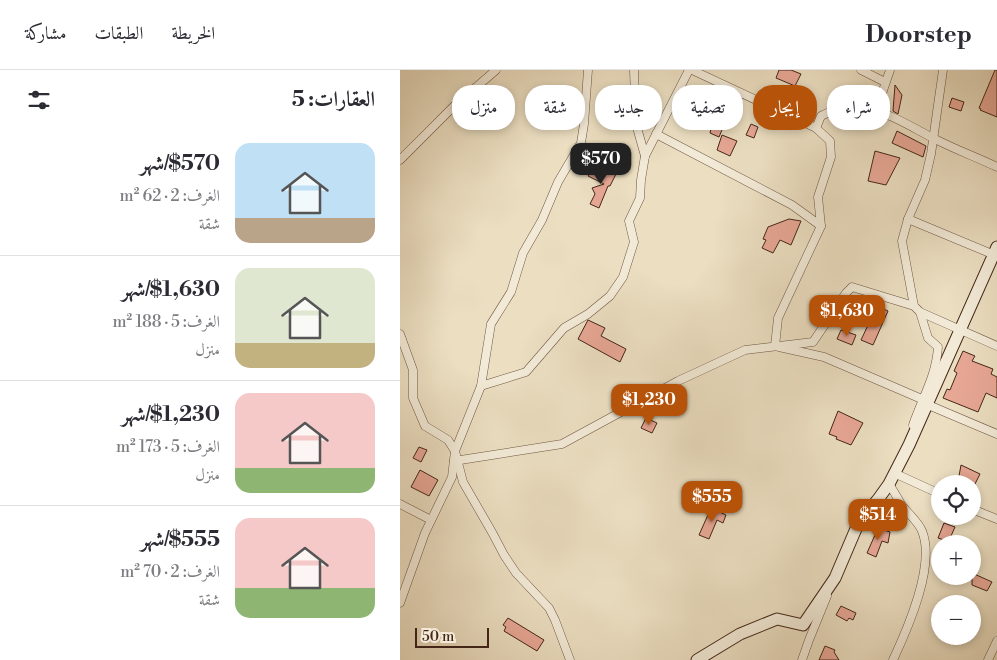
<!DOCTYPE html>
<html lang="ar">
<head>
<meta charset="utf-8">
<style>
	body { margin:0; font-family:"Libre Bodoni",Amiri,serif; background:#f2f2f3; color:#2b2b33; direction:rtl; height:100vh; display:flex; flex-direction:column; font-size:19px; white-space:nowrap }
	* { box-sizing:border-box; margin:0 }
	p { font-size:16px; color:#7c7c81 }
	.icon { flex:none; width:28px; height:28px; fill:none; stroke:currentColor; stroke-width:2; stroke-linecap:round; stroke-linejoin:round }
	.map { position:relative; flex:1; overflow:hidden; direction:ltr }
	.side { display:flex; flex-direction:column; background:#fff; width:400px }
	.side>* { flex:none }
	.hud { position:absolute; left:15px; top:15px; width:475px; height:45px; direction:rtl; display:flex; gap:10px }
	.tools { position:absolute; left:531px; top:405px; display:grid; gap:10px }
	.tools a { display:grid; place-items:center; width:50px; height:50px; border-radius:50%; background:#fff; box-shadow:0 2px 8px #0003; font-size:25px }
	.scale { position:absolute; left:15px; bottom:12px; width:74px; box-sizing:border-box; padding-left:5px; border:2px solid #442617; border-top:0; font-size:14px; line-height:18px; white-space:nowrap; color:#442617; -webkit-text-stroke:4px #f2ead7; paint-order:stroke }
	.price { position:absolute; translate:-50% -42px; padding:0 11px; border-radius:10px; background:#b45309; color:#fff; font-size:16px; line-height:32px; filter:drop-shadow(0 1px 2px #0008) }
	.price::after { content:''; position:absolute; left:50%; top:30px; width:15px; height:11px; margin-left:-8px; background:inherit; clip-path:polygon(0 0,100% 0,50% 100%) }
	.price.selected { background:#222; color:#fff }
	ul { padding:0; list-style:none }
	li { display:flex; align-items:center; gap:15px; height:125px; padding:0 25px }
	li+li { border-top:1px solid #e1e1e2 }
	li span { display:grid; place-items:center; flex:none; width:140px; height:100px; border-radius:15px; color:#555 }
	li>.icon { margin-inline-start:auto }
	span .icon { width:60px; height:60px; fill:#fffc; stroke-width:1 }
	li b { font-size:21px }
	h2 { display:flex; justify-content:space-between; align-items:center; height:60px; padding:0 25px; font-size:21px }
	.pill { padding:0 18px; border-radius:20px; background:#fff; box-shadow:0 2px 8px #0003; font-size:18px; line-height:45px }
	.pill.selected { background:#b45309; color:#fff }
	header { display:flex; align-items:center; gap:30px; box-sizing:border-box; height:70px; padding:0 25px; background:#fff; border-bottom:1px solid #e1e1e2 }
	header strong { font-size:24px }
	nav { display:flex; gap:28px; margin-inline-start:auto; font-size:18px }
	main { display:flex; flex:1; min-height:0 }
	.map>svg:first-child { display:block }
	.building { fill:#e7a795; stroke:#442617 }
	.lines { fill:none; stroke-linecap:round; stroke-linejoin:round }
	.street-casing { stroke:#6e5442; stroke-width:9 }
	.secondary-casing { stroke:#442617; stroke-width:13 }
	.street { stroke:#f2ead7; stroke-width:8 }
	.secondary { stroke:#f2ead7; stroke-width:11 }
</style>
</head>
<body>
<header>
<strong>Doorstep</strong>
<nav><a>الخريطة</a><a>الطبقات</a><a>مشاركة</a></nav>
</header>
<main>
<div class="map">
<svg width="597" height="590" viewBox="0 0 597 590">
	<rect width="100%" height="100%" fill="#ebdec1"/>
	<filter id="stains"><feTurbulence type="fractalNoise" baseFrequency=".004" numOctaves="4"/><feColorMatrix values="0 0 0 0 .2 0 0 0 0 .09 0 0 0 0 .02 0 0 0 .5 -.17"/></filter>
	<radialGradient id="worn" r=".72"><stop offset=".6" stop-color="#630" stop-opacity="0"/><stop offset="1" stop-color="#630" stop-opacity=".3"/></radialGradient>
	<g class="building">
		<polygon points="379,0 391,0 401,4 395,16 376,8"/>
		<polygon points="595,0 597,0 597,47 580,40 581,39 579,38"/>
		<polygon points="495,15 502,25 498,44 493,41"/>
		<polygon points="552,28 564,32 561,41 549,37"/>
		<polygon points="290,36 316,47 318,49 317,52 324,55 319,67 310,63 311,59 289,37"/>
		<polygon points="351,54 358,57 354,68 346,65"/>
		<polygon points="497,61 526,76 523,87 492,73"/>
		<polygon points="322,65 337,71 330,86 317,80"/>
		<polygon points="475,81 500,88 486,115 468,111"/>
		<polygon points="203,98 216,104 210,116 208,116 199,138 190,134 195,124 192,118 204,114 188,106 192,100 200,104"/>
		<polygon points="389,149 401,151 391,175 380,170 373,183 362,178 366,170 363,169 368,157"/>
		<polygon points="477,236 488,241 473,275 461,270"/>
		<polygon points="188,250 205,258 201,266 226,279 220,292 178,269"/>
		<polygon points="441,260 456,265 452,275 437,269"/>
		<polygon points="563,281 575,286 572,291 593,299 591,304 597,307 597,328 586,323 578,342 543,328 547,319 550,320 557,303 554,301"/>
		<polygon points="438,341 463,353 451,375 436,369 437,367 429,364"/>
		<polygon points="246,348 257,353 252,363 241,358"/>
		<polygon points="19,377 27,380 21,392 13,388"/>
		<polygon points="561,395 580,404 575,414 565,414 566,411 559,406"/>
		<polygon points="20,400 38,410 29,426 11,417"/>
		<polygon points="311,438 326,445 323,453 317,450 309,469 299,465"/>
		<polygon points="544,453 555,457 551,466 567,474 543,474 544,470 538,468"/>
		<polygon points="478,458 490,462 488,473 482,471 476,487 467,483"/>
		<polygon points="572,503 592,512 587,521 572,515"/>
		<polygon points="441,536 456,543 453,550 449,548 447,551 436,545"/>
		<polygon points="108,548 144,570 137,581 104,561 106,557 103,555"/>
		<polygon points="425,576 435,580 434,582 439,590 419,590"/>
	</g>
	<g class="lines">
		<g class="street-casing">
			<g id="street">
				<polyline points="234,0 236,54 245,86"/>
				<polyline points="292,0 416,58 430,71 431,87 418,127 421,156 378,248 375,276"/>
				<polyline points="461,0 485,12"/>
				<polyline points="543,0 531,84 525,110 508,149 502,171 514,236 520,242 597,276"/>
				<polyline points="476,41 490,0"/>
				<path d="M416,58l5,-12c41,-22 75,3 112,22 21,11 43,19 64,29"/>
				<polyline points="256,64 392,135 421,156"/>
				<polyline points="0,90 53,37 96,0"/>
				<polyline points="508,149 597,186"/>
				<polyline points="0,264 13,300 13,328 25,356 48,370 55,381 63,412 93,464 104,485 116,503 149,538 155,550 170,590"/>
				<polyline points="379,277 424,287 524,330 526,334 597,364"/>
				<polyline points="81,316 126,302 164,258 188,244 210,226 223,207 234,172 229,151 240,128 241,110 245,86 289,0"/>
				<path d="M513,355c9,-27 23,-48 25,-78l-10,-9 -8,-26"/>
				<polyline points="54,391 162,374 278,311 345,280 413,272 446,223 452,217 514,236"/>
				<polyline points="494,403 540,424"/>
				<path d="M491,410l-2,4c4,6 8,13 12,20 6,9 17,17 21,27 14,34 -14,97 -29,129"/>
				<polyline points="0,434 31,450"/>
				<polyline points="572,439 597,449"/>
				<polyline points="0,533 25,463 52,407 55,381 81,316 91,254 111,222 123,183 142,150 158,112 181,73 184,54 188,0"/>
				<polyline points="402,590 409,570 427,526"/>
				<polyline points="588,590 597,571"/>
			</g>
		</g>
		<g class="secondary-casing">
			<polyline id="secondary" points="297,590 340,564 377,549 403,555 435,508 458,454 479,428 489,414 509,375 597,177"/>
		</g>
		<use href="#street" class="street"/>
		<use href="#secondary" class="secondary"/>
	</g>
	<rect width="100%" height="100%" filter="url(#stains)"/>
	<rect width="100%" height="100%" fill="url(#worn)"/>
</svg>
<div class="tools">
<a><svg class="icon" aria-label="locate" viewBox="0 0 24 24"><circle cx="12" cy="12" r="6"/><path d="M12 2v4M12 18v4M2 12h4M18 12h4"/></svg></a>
<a>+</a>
<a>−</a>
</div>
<div class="scale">50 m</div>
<b class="price selected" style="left:201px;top:115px">$570</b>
<b class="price" style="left:447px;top:267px">$1,630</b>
<b class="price" style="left:249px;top:356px">$1,230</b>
<b class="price" style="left:312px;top:453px">$555</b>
<b class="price" style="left:478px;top:471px">$514</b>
<div class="hud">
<a class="pill">شراء</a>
<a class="pill selected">إيجار</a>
<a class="pill">تصفية</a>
<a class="pill">جديد</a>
<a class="pill">شقة</a>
<a class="pill">منزل</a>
</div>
</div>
<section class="side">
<h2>العقارات: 5<svg class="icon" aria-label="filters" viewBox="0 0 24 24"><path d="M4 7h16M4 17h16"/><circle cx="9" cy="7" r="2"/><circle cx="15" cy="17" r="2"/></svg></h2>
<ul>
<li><span style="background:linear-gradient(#bfe0f5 75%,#b9a48a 0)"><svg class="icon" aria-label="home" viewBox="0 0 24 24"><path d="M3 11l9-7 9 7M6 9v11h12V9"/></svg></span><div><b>$570/شهر</b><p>الغرف: 2 · 62 m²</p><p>شقة</p></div></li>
<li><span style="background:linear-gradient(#dfe7d0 75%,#c2b280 0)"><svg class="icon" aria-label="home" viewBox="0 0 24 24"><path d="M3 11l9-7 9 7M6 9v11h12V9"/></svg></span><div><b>$1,630/شهر</b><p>الغرف: 5 · 188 m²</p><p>منزل</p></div></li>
<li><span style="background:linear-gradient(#f6c9c9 75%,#8fb573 0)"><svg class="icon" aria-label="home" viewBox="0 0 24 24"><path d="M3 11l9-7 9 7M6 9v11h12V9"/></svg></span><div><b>$1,230/شهر</b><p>الغرف: 5 · 173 m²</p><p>منزل</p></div></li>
<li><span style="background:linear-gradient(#f6c9c9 70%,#8fb573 0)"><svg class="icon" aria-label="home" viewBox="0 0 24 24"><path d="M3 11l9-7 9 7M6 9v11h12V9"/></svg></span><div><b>$555/شهر</b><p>الغرف: 2 · 70 m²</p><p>شقة</p></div></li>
</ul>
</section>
</main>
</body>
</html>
